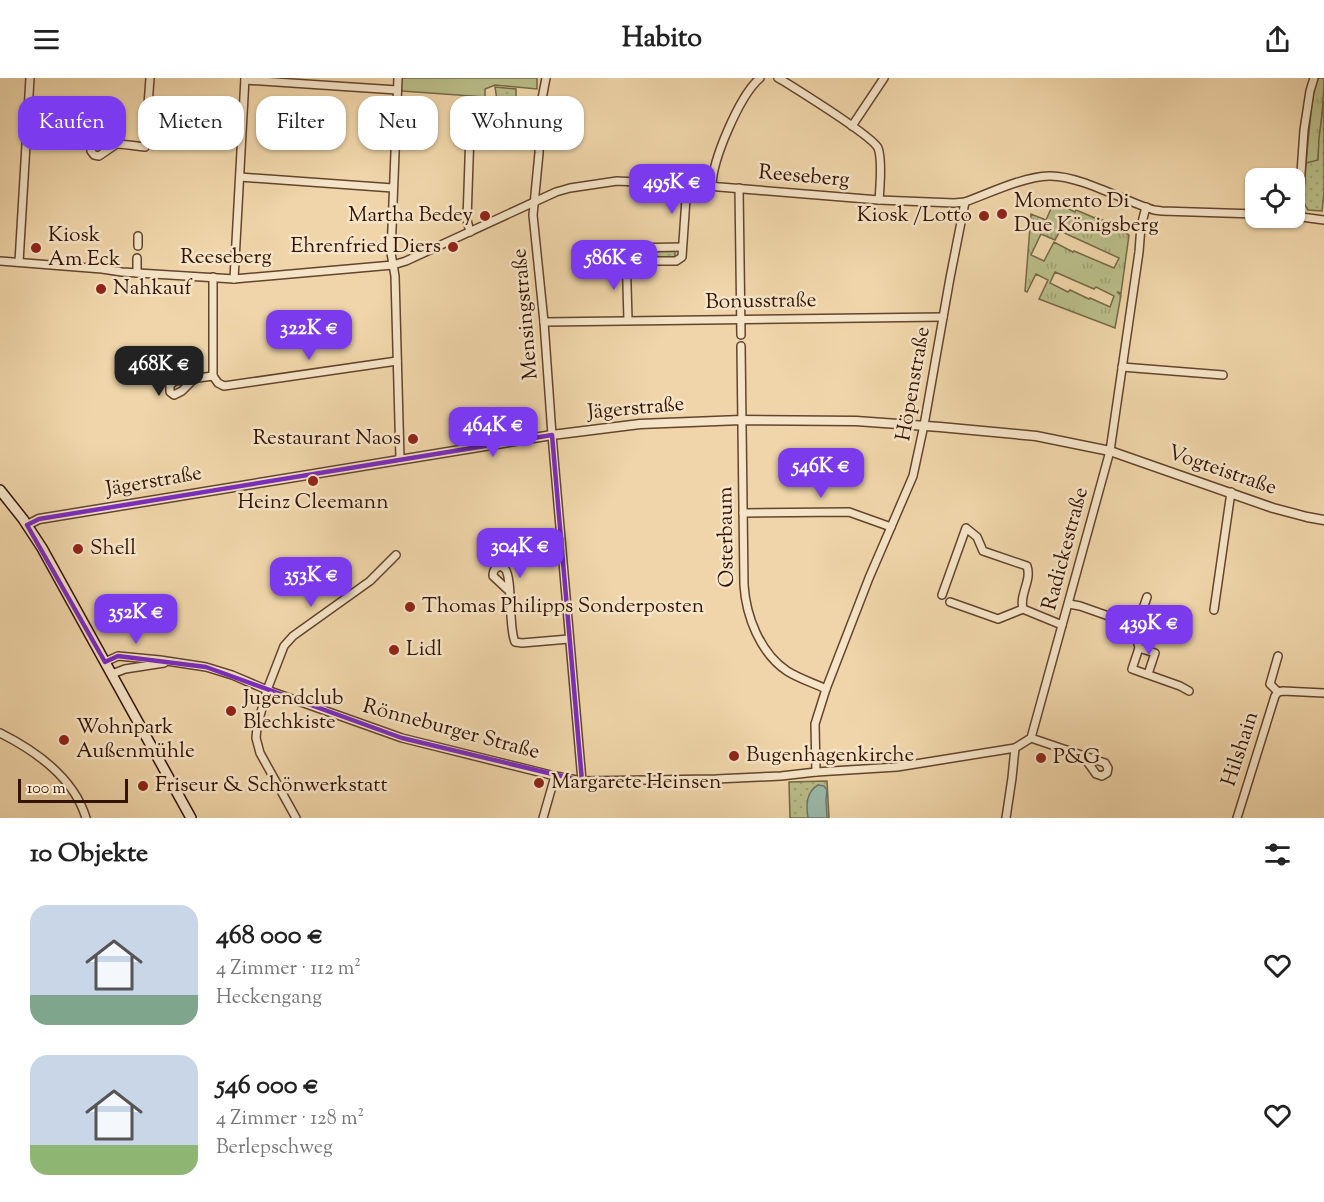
<!DOCTYPE html>
<html lang="de">
<head>
<meta charset="utf-8">
<style>
	body { margin:0; font-family:"Sorts Mill Goudy",serif; background:#f6f6f6; color:#222; height:100vh; display:flex; flex-direction:column; font-size:22px; white-space:nowrap }
	* { box-sizing:border-box; margin:0 }
	p { font-size:20px; color:#767676 }
	.icon { flex:none; width:33px; height:33px; fill:none; stroke:currentColor; stroke-width:2; stroke-linecap:round; stroke-linejoin:round }
	.map { position:relative; height:740px; overflow:hidden }
	.sheet { display:flex; flex-direction:column; background:#fff; flex:1 }
	.sheet>* { flex:none }
	.banner { position:absolute; left:18px; top:18px; width:600px; height:54px; display:flex; gap:12px }
	.buttons { position:absolute; left:1245px; top:90px; display:grid; gap:12px }
	.buttons a { display:grid; place-items:center; width:60px; height:60px; border-radius:12px; background:#fff; box-shadow:0 2px 4px #0004; font-size:30px }
	.scale { position:absolute; left:18px; bottom:15px; width:110px; box-sizing:border-box; padding-left:6px; border:3px solid #341304; border-top:0; font-size:16px; line-height:21px; white-space:nowrap; color:#341304; -webkit-text-stroke:4px #f5e4c7; paint-order:stroke }
	.price { position:absolute; translate:-50% -51px; padding:0 14px; border-radius:12px; background:#7c3aed; color:#fff; font-size:20px; line-height:39px; filter:drop-shadow(0 2px 3px #0008) }
	.price::after { content:''; position:absolute; left:50%; top:36px; width:18px; height:14px; margin-left:-9px; background:inherit; clip-path:polygon(0 0,100% 0,50% 100%) }
	.price.active { background:#222; color:#fff }
	ul { padding:0; list-style:none }
	li { display:flex; align-items:center; gap:18px; height:150px; padding:0 30px }
	li span { display:grid; place-items:center; flex:none; width:168px; height:120px; border-radius:18px; color:#555 }
	li>.icon { margin-inline-start:auto }
	span .icon { width:72px; height:72px; fill:#fffc; stroke-width:1 }
	li b { font-size:26px }
	h2 { display:flex; justify-content:space-between; align-items:center; height:72px; padding:0 30px; font-size:26px }
	.pill { padding:0 21px; border-radius:18px; background:#fff; box-shadow:0 2px 4px #0004; font-size:21px; line-height:54px }
	.pill.active { background:#7c3aed; color:#fff }
	header { display:flex; justify-content:space-between; align-items:center; height:78px; padding:0 30px; background:#fff; font-size:27px; font-weight:800 }
	.map>svg:first-child { display:block }
	.grass { fill:url(#grass-tufts); stroke:#766846; stroke-width:1.5; fill-rule:evenodd }
	.park { fill:url(#park-dots); stroke:#766846; stroke-width:1.5 }
	.garden { fill:#b9bd88; stroke:#766846; stroke-width:1.5 }
	.water { fill:#9ab9a9; stroke:#717767; stroke-width:1.5 }
	.lines { fill:none; stroke-linecap:round; stroke-linejoin:round }
	.minor-casing { stroke:#63442d; stroke-width:10 }
	.tertiary-casing { stroke:#63442d; stroke-width:11 }
	.secondary-casing { stroke:#341304; stroke-width:12 }
	.minor { stroke:#f5e4c7; stroke-width:7 }
	.tertiary { stroke:#f5e4c7; stroke-width:8 }
	.secondary { stroke:#f5e4c7; stroke-width:9 }
	.marked { fill:none; stroke:#7b2cbf; stroke-width:4.5; stroke-linejoin:round }
	.poi-dot { fill:#8f2418; stroke:#f5e4c7; stroke-width:2 }
	.labels { text-anchor:middle; dominant-baseline:central; stroke-width:5; stroke-linejoin:round; paint-order:stroke }
	.street-label { font-size:21px; fill:#341304; stroke:#f5e4c7 }
	.poi-label { font-size:21px; fill:#341304; stroke:#f5e4c7; text-anchor:start }
</style>
</head>
<body>
<header><svg class="icon" aria-label="menu" viewBox="0 0 24 24"><path d="M4 6h16M4 12h16M4 18h16"/></svg>Habito<svg class="icon" aria-label="share" viewBox="0 0 24 24"><path d="M12 15V3M7 8l5-5 5 5M5 13v7h14v-7"/></svg></header>
<div class="map">
<svg width="1324" height="740" viewBox="0 0 1324 740">
	<defs>
		<pattern id="grass-tufts" width="24" height="20" patternUnits="userSpaceOnUse" patternTransform="scale(1.5)"><rect width="24" height="20" fill="#b9bd88"/><path d="M3 7l-1-3M5 7V3M7 7l1-3M15 17l-1-3M17 17v-4M19 17l1-3" fill="none" stroke="#a0a274"/></pattern>
		<pattern id="park-dots" width="8" height="8" patternUnits="userSpaceOnUse" patternTransform="scale(1.5)"><rect width="8" height="8" fill="#b9bd88"/><path d="M2 2h.1M6 6h.1" fill="none" stroke="#a0a274" stroke-width="1.8" stroke-linecap="round"/></pattern>
	</defs>
	<rect width="100%" height="100%" fill="#efd5a9"/>
	<filter id="stains"><feTurbulence type="fractalNoise" baseFrequency=".00333" numOctaves="4"/><feColorMatrix values="0 0 0 0 .2 0 0 0 0 .09 0 0 0 0 .02 0 0 0 .5 -.17"/></filter>
	<radialGradient id="worn" r=".72"><stop offset=".6" stop-color="#630" stop-opacity="0"/><stop offset="1" stop-color="#630" stop-opacity=".3"/></radialGradient>
	<g class="grass">
		<path d="M1318,0h6c0,28 -5,55 -6,83l-12,2 7,-72z"/>
		<path d="M1054,124l21,10 1,-2 19,8 1,-1 19,9 14,9 -8,58 -4,-1 4,3 -6,33 -76,-29 9,-19 -12,-6 -9,18 -2,-1 6,-77 15,6zM1060,153l59,27 -5,10 -40,-17 -1,1 -19,-10 -10,19 -13,-6 10,-21 14,6zM1055,194l39,17 2,-2 18,9 -4,11 -20,-9 -1,1 -19,-9 -2,2 -18,-9z"/>
	</g>
	<g class="park">
		<polygon points="495,9 516,11 516,19 497,22"/>
		<polygon points="1324,23 1324,114 1322,133 1308,132 1303,124 1306,85 1318,82 1319,60"/>
		<polygon points="629,172 675,172 675,182 630,182"/>
		<polygon points="827,703 829,740 790,740 789,704"/>
	</g>
	<polygon class="garden" points="400,0 537,0 537,11 495,7 485,11 485,19 402,13 400,9"/>
	<path class="water" d="M818,707l6,1 3,4 -1,10 1,18h-19c-2,-13 -2,-26 10,-33z"/>
	<g class="lines">
		<g class="minor-casing">
			<g id="minor">
				<polyline points="398,0 391,175 395,198 400,381"/>
				<polyline points="546,0 541,26 539,75 533,137 544,244 552,357 582,703"/>
				<path d="M778,0l7,4c16,10 87,54 93,66 4,10 2,40 1,52"/>
				<polyline points="245,2 397,12"/>
				<polyline points="852,48 884,0"/>
				<path d="M115,67l-16,11 -5,-1 -3,-4 2,-5c12,-6 38,0 52,1l5,-69"/>
				<polyline points="240,99 393,110"/>
				<path d="M712,108c0,-26 28,-91 48,-108"/>
				<polyline points="739,110 741,257"/>
				<polyline points="1294,138 1324,142"/>
				<polyline points="1298,138 1304,52 1310,13 1314,0"/>
				<polyline points="470,154 467,142 471,24"/>
				<polyline points="138,168 138,158"/>
				<path d="M0,183l102,8 20,3 112,7 159,-14 13,-4 150,-69 14,-4 47,-7 78,4 184,15 75,3 11,-1c25,-9 57,-25 84,-26 30,-1 75,25 105,34l8,1 94,3"/>
				<polyline points="626,183 676,183 682,179 687,106"/>
				<polyline points="19,184 30,0"/>
				<polyline points="137,195 137,180"/>
				<polyline points="234,201 245,0"/>
				<polyline points="628,242 626,172 630,170 682,169"/>
				<polyline points="544,244 943,239"/>
				<path d="M741,268l3,239c2,31 16,68 43,86 11,7 26,12 39,18"/>
				<polyline points="1122,289 1223,297"/>
				<polyline points="213,298 218,305 224,308 397,283"/>
				<polyline points="213,298 213,199"/>
				<polyline points="194,301 182,313 174,317 170,314 170,307 175,303 213,298"/>
				<polyline points="743,435 849,434 891,449"/>
				<path d="M509,513l-16,-15c0,-6 2,-8 8,-10 1,1 3,2 4,3 8,9 3,58 10,73l7,1 47,-4"/>
				<path d="M942,517l24,-67 11,9 6,14 44,15c5,15 -8,28 -4,43l-25,10 -48,-17"/>
				<polyline points="1147,519 1137,548 1136,558 1139,570 1132,591 1180,608 1189,613"/>
				<polyline points="1069,526 1080,528 1137,548"/>
				<polyline points="1023,531 1062,547"/>
				<polyline points="1214,532 1231,414"/>
				<polyline points="1139,570 1155,575 1148,596"/>
				<polyline points="1278,578 1270,606 1278,614"/>
				<polyline points="105,584 118,578 160,582 206,589 232,597 267,612 402,660 555,698 582,703 716,701 781,698 816,694 897,689 1015,670"/>
				<polyline points="112,596 125,591 164,585"/>
				<path d="M0,655c36,18 74,45 86,85"/>
				<polyline points="1031,660 1105,685 1108,690 1107,695 1102,698 1096,696 1084,679"/>
				<polyline points="816,694 815,646 826,611 869,500 913,398 924,347 950,200 965,124"/>
				<polyline points="296,740 260,675 256,660 257,649 267,612 284,568 293,558 370,503 396,477"/>
				<polyline points="543,740 555,698"/>
				<polyline points="1006,740 1012,700 1015,670 1031,660 1110,373 1139,174 1141,148 1146,129"/>
				<polyline points="1237,740 1275,618 1278,614 1283,613 1324,615"/>
			</g>
		</g>
		<g class="tertiary-casing">
			<polyline id="tertiary" points="27,447 39,441 552,357 640,346 741,342 856,343 940,349 1036,358 1110,373 1273,430 1307,439 1324,442"/>
		</g>
		<g class="secondary-casing">
			<polyline id="secondary" points="0,412 23,441 42,470 191,740"/>
		</g>
		<use href="#minor" class="minor"/>
		<use href="#tertiary" class="tertiary"/>
		<use href="#secondary" class="secondary"/>
	</g>
	<path class="marked" d="M552,357l30,346 -180,-43 -196,-71 -88,-11 -13,6 -78,-137 12,-6z"/>
	<g class="poi-dot">
		<circle cx="1002" cy="136" r="6"/>
		<circle cx="485" cy="138" r="6"/>
		<circle cx="984" cy="138" r="6"/>
		<circle cx="453" cy="169" r="6"/>
		<circle cx="36" cy="170" r="6"/>
		<circle cx="101" cy="211" r="6"/>
		<circle cx="413" cy="361" r="6"/>
		<circle cx="313" cy="403" r="6"/>
		<circle cx="78" cy="471" r="6"/>
		<circle cx="410" cy="529" r="6"/>
		<circle cx="394" cy="572" r="6"/>
		<circle cx="231" cy="633" r="6"/>
		<circle cx="64" cy="662" r="6"/>
		<circle cx="734" cy="678" r="6"/>
		<circle cx="1041" cy="680" r="6"/>
		<circle cx="539" cy="705" r="6"/>
		<circle cx="143" cy="708" r="6"/>
	</g>
	<g class="labels">
		<g class="street-label">
			<text transform="translate(804 99) rotate(5)">Reeseberg</text>
			<text x="226" y="180">Reeseberg</text>
			<text transform="translate(761 224) rotate(-1)">Bonusstraße</text>
			<text transform="translate(526 236) rotate(-95)">Mensingstraße</text>
			<text transform="translate(914 306) rotate(-80)">Höpenstraße</text>
			<text transform="translate(636 331) rotate(-5)">Jägerstraße</text>
			<text transform="translate(1222 393) rotate(19)">Vogteistraße</text>
			<text transform="translate(154 404) rotate(-10)">Jägerstraße</text>
			<text transform="translate(727 459) rotate(-91)">Osterbaum</text>
			<text transform="translate(1066 471) rotate(-75)">Radickestraße</text>
			<text transform="translate(451 652) rotate(15)">Rönneburger Straße</text>
			<text transform="translate(1241 671) rotate(-72)">Hilshain</text>
		</g>
		<g class="poi-label">
			<text x="1014" y="124">Momento Di<tspan x="1014" dy="24">Due Königsberg</tspan></text>
			<text x="473" y="138" text-anchor="end">Martha Bedey</text>
			<text x="972" y="138" text-anchor="end">Kiosk /Lotto</text>
			<text x="48" y="158">Kiosk<tspan x="48" dy="24">Am Eck</tspan></text>
			<text x="441" y="169" text-anchor="end">Ehrenfried Diers</text>
			<text x="113" y="211">Nahkauf</text>
			<text x="401" y="361" text-anchor="end">Restaurant Naos</text>
			<text x="313" y="425" text-anchor="middle">Heinz Cleemann</text>
			<text x="90" y="471">Shell</text>
			<text x="422" y="529">Thomas Philipps Sonderposten</text>
			<text x="406" y="572">Lidl</text>
			<text x="243" y="621">Jugendclub<tspan x="243" dy="24">Blechkiste</tspan></text>
			<text x="76" y="650">Wohnpark<tspan x="76" dy="24">Außenmühle</tspan></text>
			<text x="746" y="678">Bugenhagenkirche</text>
			<text x="1053" y="680">P&amp;G</text>
			<text x="551" y="705">Margarete Heinsen</text>
			<text x="155" y="708">Friseur &amp; Schönwerkstatt</text>
		</g>
	</g>
	<rect width="100%" height="100%" filter="url(#stains)"/>
	<rect width="100%" height="100%" fill="url(#worn)"/>
</svg>
<div class="buttons">
<a><svg class="icon" aria-label="locate" viewBox="0 0 24 24"><circle cx="12" cy="12" r="6"/><path d="M12 2v4M12 18v4M2 12h4M18 12h4"/></svg></a>
</div>
<div class="scale">100 m</div>
<b class="price" style="left:672px;top:137px">495K €</b>
<b class="price" style="left:614px;top:213px">586K €</b>
<b class="price" style="left:309px;top:283px">322K €</b>
<b class="price active" style="left:159px;top:319px">468K €</b>
<b class="price" style="left:493px;top:380px">464K €</b>
<b class="price" style="left:821px;top:421px">546K €</b>
<b class="price" style="left:520px;top:501px">304K €</b>
<b class="price" style="left:311px;top:530px">353K €</b>
<b class="price" style="left:136px;top:567px">352K €</b>
<b class="price" style="left:1149px;top:578px">439K €</b>
<div class="banner">
<a class="pill active">Kaufen</a>
<a class="pill">Mieten</a>
<a class="pill">Filter</a>
<a class="pill">Neu</a>
<a class="pill">Wohnung</a>
</div>
</div>
<section class="sheet">
<h2>10 Objekte<svg class="icon" aria-label="filters" viewBox="0 0 24 24"><path d="M4 7h16M4 17h16"/><circle cx="9" cy="7" r="2"/><circle cx="15" cy="17" r="2"/></svg></h2>
<ul>
<li><span style="background:linear-gradient(#c9d6e8 75%,#7fa58c 0)"><svg class="icon" aria-label="home" viewBox="0 0 24 24"><path d="M3 11l9-7 9 7M6 9v11h12V9"/></svg></span><div><b>468 000 €</b><p>4 Zimmer · 112 m²</p><p>Heckengang</p></div><svg class="icon" aria-label="heart" viewBox="0 0 24 24"><path d="M12 20l-8-8c-3-5 5-10 8-4 3-6 11-1 8 4z"/></svg></li>
<li><span style="background:linear-gradient(#c9d6e8 75%,#8fb573 0)"><svg class="icon" aria-label="home" viewBox="0 0 24 24"><path d="M3 11l9-7 9 7M6 9v11h12V9"/></svg></span><div><b>546 000 €</b><p>4 Zimmer · 128 m²</p><p>Berlepschweg</p></div><svg class="icon" aria-label="heart" viewBox="0 0 24 24"><path d="M12 20l-8-8c-3-5 5-10 8-4 3-6 11-1 8 4z"/></svg></li>
</ul>
</section>
</body>
</html>
